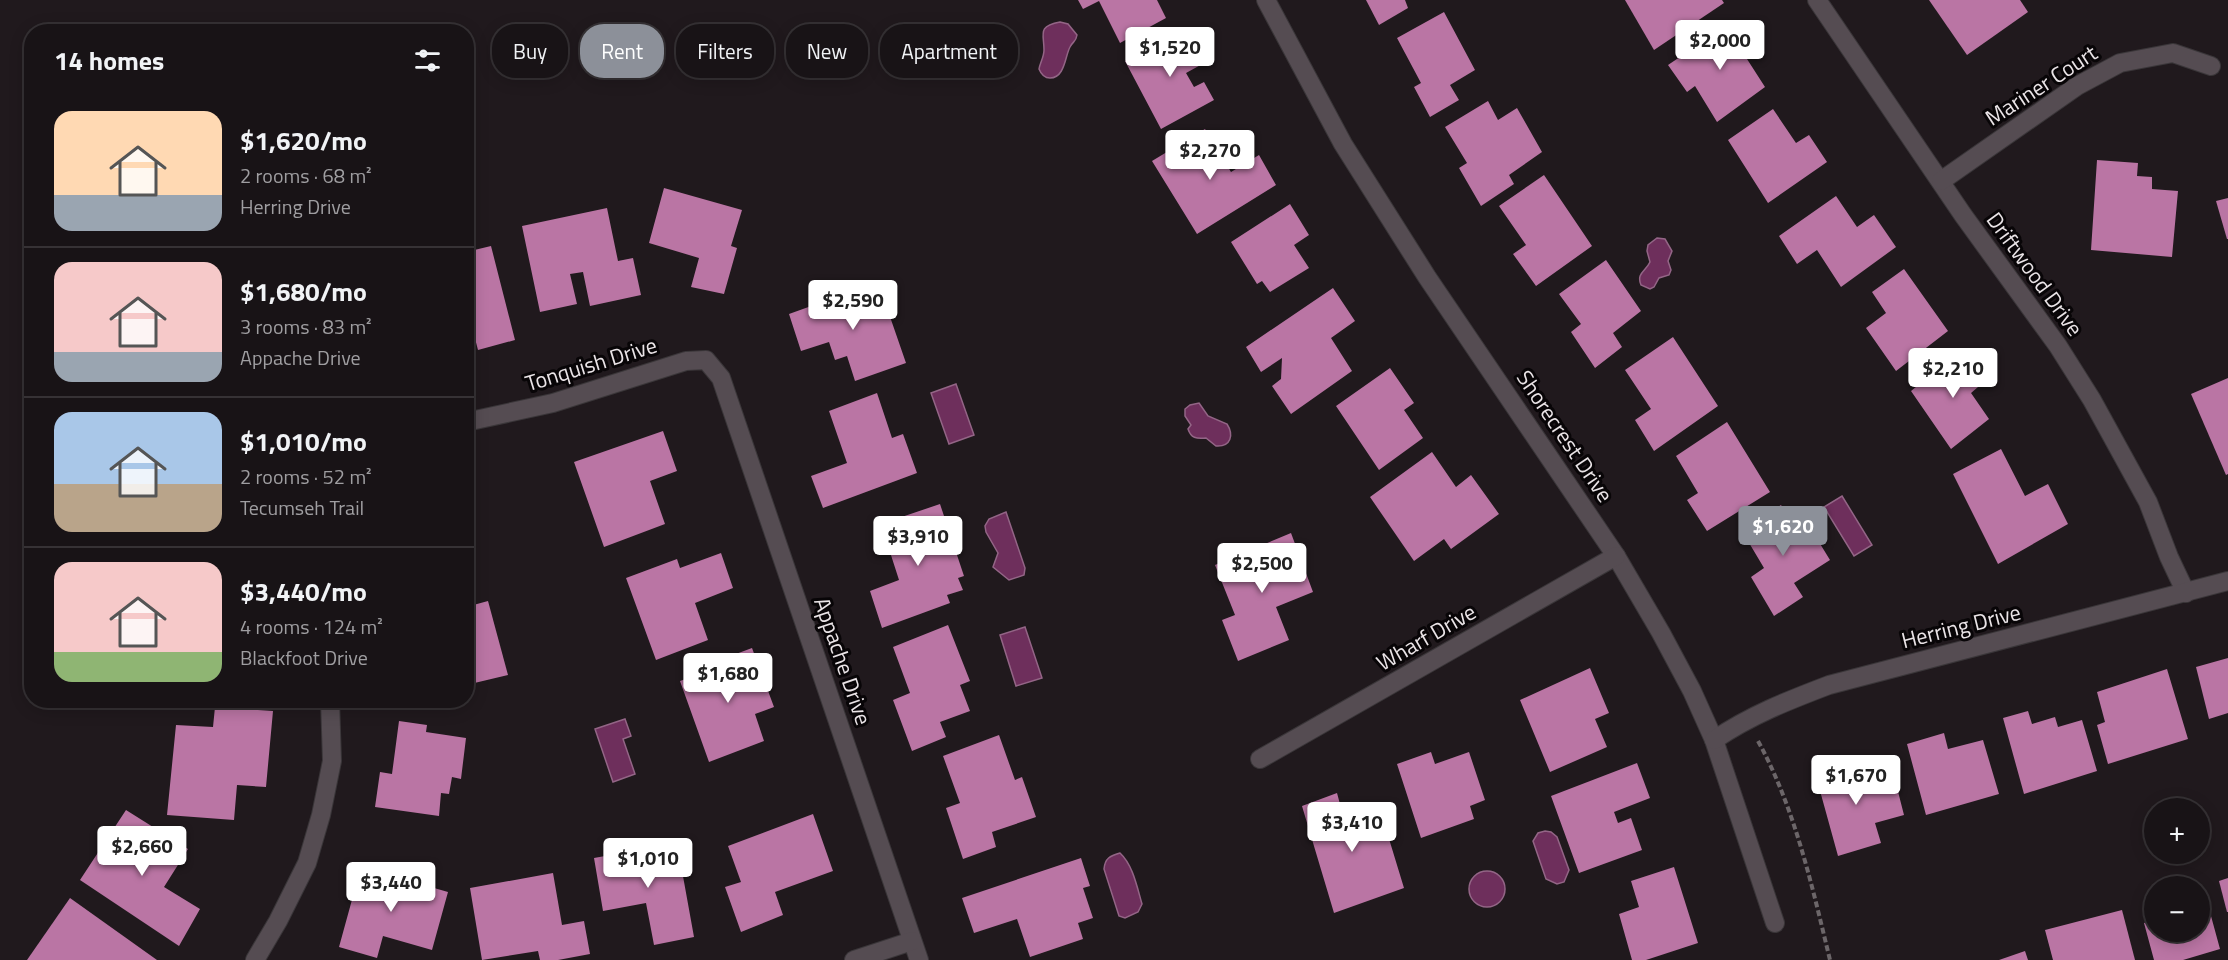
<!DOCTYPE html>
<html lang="en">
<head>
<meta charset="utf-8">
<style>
	body { margin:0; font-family:"Titillium Web",sans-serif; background:#211c1f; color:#f1f3f6; height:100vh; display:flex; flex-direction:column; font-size:22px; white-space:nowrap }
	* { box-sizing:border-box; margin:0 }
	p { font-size:20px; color:#9f9ea1 }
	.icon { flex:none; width:33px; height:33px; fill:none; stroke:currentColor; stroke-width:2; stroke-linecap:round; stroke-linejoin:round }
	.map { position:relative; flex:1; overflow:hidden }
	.panel { position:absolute; left:24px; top:24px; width:450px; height:684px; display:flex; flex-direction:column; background:#181316; border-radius:24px; box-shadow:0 3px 15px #0003,0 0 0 2px #363235 }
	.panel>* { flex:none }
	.hud { position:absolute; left:492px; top:24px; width:570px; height:54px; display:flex; gap:12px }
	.fabs { position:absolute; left:2144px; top:798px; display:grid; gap:12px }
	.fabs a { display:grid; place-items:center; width:66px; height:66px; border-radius:50%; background:#181316; box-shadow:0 3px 15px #0003,0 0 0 2px #363235; font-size:30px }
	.price { position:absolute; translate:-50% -51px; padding:0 14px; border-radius:6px; background:#fff; color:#222; font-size:20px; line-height:39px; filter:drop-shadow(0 2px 3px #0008) }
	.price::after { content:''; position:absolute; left:50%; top:36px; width:18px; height:14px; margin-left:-9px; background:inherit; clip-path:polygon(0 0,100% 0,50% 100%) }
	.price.selected { background:#8c9099; color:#fff }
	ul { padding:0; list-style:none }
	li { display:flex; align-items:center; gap:18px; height:150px; padding:0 30px }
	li+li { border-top:2px solid #363235 }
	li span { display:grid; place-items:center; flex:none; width:168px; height:120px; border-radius:18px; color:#555 }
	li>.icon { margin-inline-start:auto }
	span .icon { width:72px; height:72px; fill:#fffc; stroke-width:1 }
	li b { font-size:26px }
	h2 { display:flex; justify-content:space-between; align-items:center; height:72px; padding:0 30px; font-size:26px }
	.tag { padding:0 21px; border-radius:24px; background:#181316; box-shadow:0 3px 15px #0003,0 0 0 2px #363235; font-size:21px; line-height:54px }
	.tag.selected { background:#8c9099; color:#fff }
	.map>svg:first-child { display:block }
	.water { fill:#6e2f5c; stroke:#936586; stroke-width:1.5 }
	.building { fill:#ba75a4 }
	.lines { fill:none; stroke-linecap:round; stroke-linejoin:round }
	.minor-casing { stroke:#3a3639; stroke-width:20 }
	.path { stroke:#6c6669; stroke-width:4; stroke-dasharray:6 3; stroke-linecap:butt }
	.minor { stroke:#554c52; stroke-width:18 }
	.labels { text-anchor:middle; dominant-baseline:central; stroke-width:6; stroke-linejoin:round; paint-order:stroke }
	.street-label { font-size:22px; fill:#eae4e7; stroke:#080507 }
</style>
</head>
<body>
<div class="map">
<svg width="2228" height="960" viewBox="0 0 2228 960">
	<rect width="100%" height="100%" fill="#20191d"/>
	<g class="water">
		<path d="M1060,22l8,2 9,11c-1,7 -4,6 -7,12 -5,9 -5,31 -20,31 -6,0 -9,-4 -11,-9 1,-6 5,-12 5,-19 0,-16 -7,-24 16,-28z"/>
		<path d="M1657,238l8,1 7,12 -4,10 3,9 -2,5 -10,3 -5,9 -4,2 -9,-4c-5,-12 5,-14 9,-23l-3,-11 1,-6z"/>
		<polygon points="956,384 974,435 949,444 931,393"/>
		<path d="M1199,403l9,13 19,8c7,11 4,23 -11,22l-10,-8c-10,1 -15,0 -18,-9l3,-4 -6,-9v-7l5,-4z"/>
		<polygon points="1842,496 1872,545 1854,556 1824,507"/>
		<polygon points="1006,512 1025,568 1024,575 1009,580 993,567 998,553 986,532 985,526 989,519"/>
		<polygon points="1025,627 1042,678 1016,686 1000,635"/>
		<polygon points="625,719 631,736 623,739 635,774 613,782 595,729"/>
		<polygon points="1545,831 1551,832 1557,837 1569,870 1564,882 1557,884 1546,879 1533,841 1538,833"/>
		<path d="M1120,853c13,12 17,34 22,51l-4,8 -13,6 -6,-2 -15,-47c1,-11 6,-13 16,-16z"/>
		<circle cx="1487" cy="889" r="18"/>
	</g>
	<g class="building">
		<polygon points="1078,0 1157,0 1166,18 1120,43 1099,1 1083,9"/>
		<polygon points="1366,0 1405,0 1408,8 1379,25"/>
		<polygon points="1625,0 1722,0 1724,3 1654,50"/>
		<polygon points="1929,0 2020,0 2028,12 1967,55"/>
		<polygon points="1444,12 1475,70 1450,85 1459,100 1430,117 1414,87 1421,83 1397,38"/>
		<polygon points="1735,20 1756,53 1747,59 1765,87 1717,122 1695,86 1687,92 1668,65"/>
		<polygon points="1188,28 1206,62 1186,73 1194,87 1204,82 1214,100 1161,129 1125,61"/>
		<polygon points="1488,101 1498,120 1517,108 1542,152 1509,175 1514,184 1481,206 1459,168 1467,163 1445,127"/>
		<polygon points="1773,109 1796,143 1809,135 1827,162 1768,203 1728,140"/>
		<polygon points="1205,129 1231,172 1259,155 1276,185 1197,234 1152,161"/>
		<polygon points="2097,160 2138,163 2137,176 2152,177 2152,189 2178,191 2172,257 2091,250"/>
		<polygon points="1544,175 1592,246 1536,286 1513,254 1526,245 1499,206"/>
		<polygon points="664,188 742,210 731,246 737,248 724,294 691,287 699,258 649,243"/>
		<polygon points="1836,196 1857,227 1874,215 1896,247 1841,287 1817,250 1797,264 1779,236"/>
		<polygon points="2228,198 2228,239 2227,239 2216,201"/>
		<polygon points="1290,204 1309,235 1294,245 1309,268 1270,292 1262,281 1257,284 1231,242"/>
		<polygon points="607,208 618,261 633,258 641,295 590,306 583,272 570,274 577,304 540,312 522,226"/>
		<polygon points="491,246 515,340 478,350 471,323 466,324 466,252"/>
		<polygon points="1606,260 1641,311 1613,333 1622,347 1595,368 1571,332 1581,324 1559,294"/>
		<polygon points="1904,269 1948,331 1896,371 1866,328 1886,313 1872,292"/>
		<polygon points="878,282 906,363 855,381 847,356 835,360 829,342 801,351 789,314"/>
		<polygon points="1333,288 1355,321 1331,338 1352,371 1291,414 1272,386 1281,379 1282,358 1261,372 1246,347"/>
		<polygon points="1673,337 1718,406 1654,451 1635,420 1651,409 1625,370"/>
		<polygon points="1963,349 1985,381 1971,393 1989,419 1951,449 1911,391"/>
		<polygon points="1390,368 1414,403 1404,410 1423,438 1379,470 1336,406"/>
		<polygon points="2228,378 2228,474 2226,475 2191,394"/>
		<polygon points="877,393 892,438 903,434 917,473 823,508 811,476 847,463 829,411"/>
		<polygon points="1727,422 1770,492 1707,531 1687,500 1698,493 1676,456"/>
		<polygon points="663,431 677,471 650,481 665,524 604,547 574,462"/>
		<polygon points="2001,449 2025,496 2048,484 2068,524 1998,564 1953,474"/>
		<polygon points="1432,452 1456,487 1471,475 1499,514 1451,549 1444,539 1414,561 1370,497"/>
		<polygon points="940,504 964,576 958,578 963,590 947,595 950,603 882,628 870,591 899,580 881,524"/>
		<polygon points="1781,505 1792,523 1803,516 1830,560 1794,583 1803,597 1774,616 1751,577 1764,568 1742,531"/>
		<polygon points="1291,533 1313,592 1276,607 1289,640 1238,661 1222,620 1235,615 1215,565"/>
		<polygon points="721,553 733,588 695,603 708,640 656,660 626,578 677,559 680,568"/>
		<polygon points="488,601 508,675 466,685 466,607"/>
		<polygon points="948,625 970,681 960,685 970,711 940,722 946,737 912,751 893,700 910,693 893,647"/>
		<polygon points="752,648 774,707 755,714 764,741 709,762 680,681 719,667 717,661"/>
		<polygon points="2228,658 2228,713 2209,719 2196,667"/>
		<polygon points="1590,668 1609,713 1595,719 1607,747 1550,772 1520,700"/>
		<polygon points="2167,669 2188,739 2108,764 2097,725 2105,722 2097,692"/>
		<polygon points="215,707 273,711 266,787 237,785 234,820 167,815 176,725 213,727"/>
		<polygon points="2028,711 2032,724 2055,717 2058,727 2082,720 2097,771 2024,794 2003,718"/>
		<polygon points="399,721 427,725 426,732 466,738 461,779 452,777 449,794 441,793 439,816 375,807 380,772 392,774"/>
		<polygon points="1944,733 1948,749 1983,740 1999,794 1926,815 1907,744"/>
		<polygon points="999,735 1015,780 1022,777 1036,817 992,832 996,847 963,859 946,808 960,803 943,756"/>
		<polygon points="1431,752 1435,764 1469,752 1485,800 1470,806 1474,819 1421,838 1397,764"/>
		<polygon points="1849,758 1856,786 1894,776 1904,815 1875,823 1881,843 1838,856 1814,769"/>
		<polygon points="1637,763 1650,798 1614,812 1618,823 1631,818 1642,850 1579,873 1551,796"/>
		<polygon points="1337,793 1344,819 1379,806 1404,888 1334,913 1302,806"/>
		<polygon points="126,810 188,849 164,887 200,909 179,946 80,880"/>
		<polygon points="813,814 833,871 775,892 783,915 741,932 725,887 741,882 728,846"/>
		<polygon points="677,843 694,937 654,945 646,903 603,911 594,858"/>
		<polygon points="1081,858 1090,886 1083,888 1093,918 1078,923 1083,939 1030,957 1017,919 974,933 962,898"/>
		<polygon points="361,867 448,892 432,950 383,936 377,958 339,947"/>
		<polygon points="1674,867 1698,943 1646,960 1632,960 1619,914 1639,907 1631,881"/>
		<polygon points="553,873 562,925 584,921 590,954 558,960 540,960 538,951 482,960 470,888"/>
		<polygon points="2228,878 2228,912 2227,912 2219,881"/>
		<polygon points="70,898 157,960 27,960"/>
		<polygon points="2208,905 2220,949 2183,960 2154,960 2144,923 2154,920 2154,932 2199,932 2199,907"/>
		<polygon points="2122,910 2135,960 2053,960 2045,930"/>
		<polygon points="2025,951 2028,960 1999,960"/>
	</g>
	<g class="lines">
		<g class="minor-casing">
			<g id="minor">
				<polyline points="1266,0 1343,144 1427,277 1616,556 1661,633 1692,691 1714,740 1775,923"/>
				<polyline points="1817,0 1963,215 2058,346 2092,400 2148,502 2169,557 2186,593"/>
				<polyline points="1941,181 2077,86 2120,63 2173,53 2211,66"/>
				<polyline points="466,422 553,403 686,361 706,360 721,378 919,960"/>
				<path d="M1714,740c37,-25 73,-39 115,-55l399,-104"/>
				<polyline points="1260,759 1616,556"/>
				<polyline points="255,960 278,921 307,863 321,815 332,761 330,700"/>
				<polyline points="854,960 912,941"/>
			</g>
		</g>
		<path class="path" d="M1758,741c37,67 54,145 72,219"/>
		<use href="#minor" class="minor"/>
	</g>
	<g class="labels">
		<g class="street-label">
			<text transform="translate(2041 85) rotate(-33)">Mariner Court</text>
			<text transform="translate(2035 274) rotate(54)">Driftwood Drive</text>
			<text transform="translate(591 364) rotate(-17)">Tonquish Drive</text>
			<text transform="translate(1565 436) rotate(56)">Shorecrest Drive</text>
			<text transform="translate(1961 626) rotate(-14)">Herring Drive</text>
			<text transform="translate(1426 637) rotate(-30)">Wharf Drive</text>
			<text transform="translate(843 661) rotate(71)">Appache Drive</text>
		</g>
	</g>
</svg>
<div class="fabs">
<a>+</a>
<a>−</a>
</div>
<b class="price" style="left:1720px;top:71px">$2,000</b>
<b class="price" style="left:1170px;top:78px">$1,520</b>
<b class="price" style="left:1210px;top:181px">$2,270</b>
<b class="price" style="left:853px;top:331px">$2,590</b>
<b class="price" style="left:1953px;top:399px">$2,210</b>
<b class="price selected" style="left:1783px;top:557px">$1,620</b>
<b class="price" style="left:918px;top:567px">$3,910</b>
<b class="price" style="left:1262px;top:594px">$2,500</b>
<b class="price" style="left:728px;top:704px">$1,680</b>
<b class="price" style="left:1856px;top:806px">$1,670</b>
<b class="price" style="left:1352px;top:853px">$3,410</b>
<b class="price" style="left:142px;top:877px">$2,660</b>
<b class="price" style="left:648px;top:889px">$1,010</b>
<b class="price" style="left:391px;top:913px">$3,440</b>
<div class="hud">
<a class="tag">Buy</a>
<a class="tag selected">Rent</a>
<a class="tag">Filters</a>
<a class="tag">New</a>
<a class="tag">Apartment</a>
</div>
<section class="panel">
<h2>14 homes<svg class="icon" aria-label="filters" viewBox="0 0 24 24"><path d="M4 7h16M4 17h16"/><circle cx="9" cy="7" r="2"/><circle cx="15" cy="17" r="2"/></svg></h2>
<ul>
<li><span style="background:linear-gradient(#ffd9b3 70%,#9aa5b1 0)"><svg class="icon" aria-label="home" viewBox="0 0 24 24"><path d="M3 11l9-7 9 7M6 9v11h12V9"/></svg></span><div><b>$1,620/mo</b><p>2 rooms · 68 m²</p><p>Herring Drive</p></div></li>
<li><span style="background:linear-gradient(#f6c9c9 75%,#9aa5b1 0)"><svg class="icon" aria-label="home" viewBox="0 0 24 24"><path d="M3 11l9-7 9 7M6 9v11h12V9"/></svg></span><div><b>$1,680/mo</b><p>3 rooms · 83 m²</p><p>Appache Drive</p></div></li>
<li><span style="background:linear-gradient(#a9c7e8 60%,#b9a48a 0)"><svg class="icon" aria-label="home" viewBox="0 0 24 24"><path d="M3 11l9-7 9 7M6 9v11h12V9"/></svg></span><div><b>$1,010/mo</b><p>2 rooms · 52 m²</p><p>Tecumseh Trail</p></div></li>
<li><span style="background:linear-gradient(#f6c9c9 75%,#8fb573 0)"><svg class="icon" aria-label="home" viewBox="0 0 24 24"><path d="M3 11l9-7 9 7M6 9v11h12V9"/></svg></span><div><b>$3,440/mo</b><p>4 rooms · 124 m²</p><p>Blackfoot Drive</p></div></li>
</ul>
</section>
</div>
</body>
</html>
